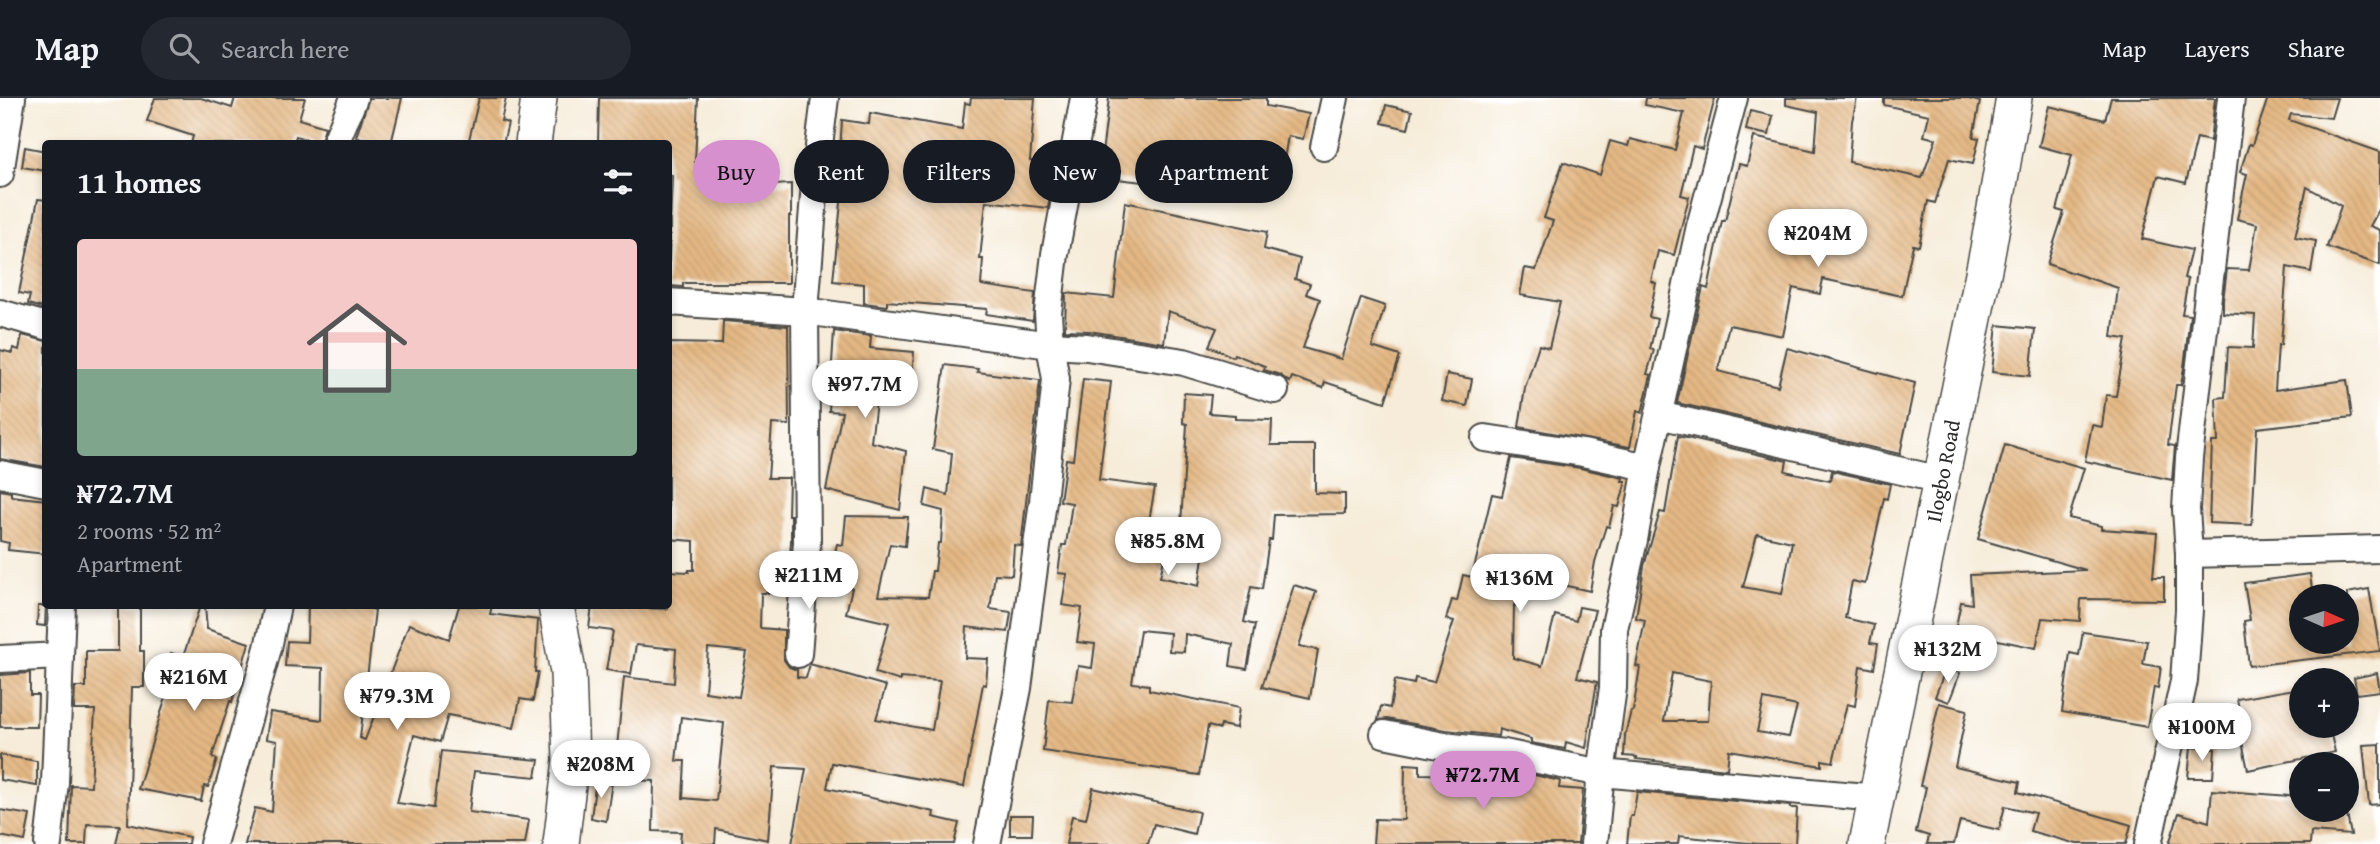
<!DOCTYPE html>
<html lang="en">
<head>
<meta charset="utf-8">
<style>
	body { margin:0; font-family:"Gentium Book Plus",serif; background:#242831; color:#f1f3f6; height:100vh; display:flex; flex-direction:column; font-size:26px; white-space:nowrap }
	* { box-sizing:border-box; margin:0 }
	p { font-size:23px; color:#9ea1a6 }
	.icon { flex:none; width:38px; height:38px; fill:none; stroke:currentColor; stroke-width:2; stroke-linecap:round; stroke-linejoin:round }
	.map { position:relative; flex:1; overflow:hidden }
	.drawer { position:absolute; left:42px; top:42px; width:630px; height:469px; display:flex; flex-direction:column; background:#171b24; border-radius:7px; box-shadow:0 4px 10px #0003 }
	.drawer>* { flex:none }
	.top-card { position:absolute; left:693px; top:42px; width:665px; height:63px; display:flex; gap:14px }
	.needle { width:46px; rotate:93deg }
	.fabs { position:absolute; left:2289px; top:486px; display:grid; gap:14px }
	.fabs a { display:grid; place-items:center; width:70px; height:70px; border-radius:50%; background:#171b24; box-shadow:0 4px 10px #0003; font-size:35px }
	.price { position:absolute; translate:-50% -60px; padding:0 16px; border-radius:24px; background:#fff; color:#222; font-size:23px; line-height:46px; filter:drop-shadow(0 2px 4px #0008) }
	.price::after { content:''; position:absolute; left:50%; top:42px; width:21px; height:16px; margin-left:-10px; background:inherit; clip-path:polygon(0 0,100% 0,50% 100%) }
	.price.on { background:#d690ce; color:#111 }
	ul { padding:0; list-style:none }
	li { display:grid; align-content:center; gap:14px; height:371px; padding:0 35px }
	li+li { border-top:2px solid #363941 }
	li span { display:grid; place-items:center; height:217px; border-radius:7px; color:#555 }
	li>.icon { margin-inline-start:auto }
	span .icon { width:126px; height:126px; fill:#fffc; stroke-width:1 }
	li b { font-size:30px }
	h2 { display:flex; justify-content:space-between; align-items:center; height:84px; padding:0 35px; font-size:30px }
	.pill { padding:0 24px; border-radius:32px; background:#171b24; box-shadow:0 4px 10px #0003; font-size:24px; line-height:63px }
	.pill.on { background:#d690ce; color:#111 }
	header { display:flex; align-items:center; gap:42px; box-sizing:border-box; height:98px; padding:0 35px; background:#171b24; border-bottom:2px solid #363941 }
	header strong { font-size:33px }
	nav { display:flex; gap:38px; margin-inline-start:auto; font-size:24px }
	.search { width:490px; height:63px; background:#242831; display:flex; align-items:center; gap:18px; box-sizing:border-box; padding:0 24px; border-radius:38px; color:#9ea1a6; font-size:26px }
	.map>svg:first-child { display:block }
	.building { fill:url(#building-back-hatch); fill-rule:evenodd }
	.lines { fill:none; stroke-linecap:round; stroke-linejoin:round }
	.minor-casing { stroke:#494845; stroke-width:30 }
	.major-casing { stroke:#494845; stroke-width:38 }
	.minor { stroke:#fff; stroke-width:26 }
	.major { stroke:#fff; stroke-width:35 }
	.labels { text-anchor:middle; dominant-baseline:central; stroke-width:5; stroke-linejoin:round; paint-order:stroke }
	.street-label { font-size:21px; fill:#2b2b2b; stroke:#fff }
</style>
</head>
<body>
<header>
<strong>Map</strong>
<div class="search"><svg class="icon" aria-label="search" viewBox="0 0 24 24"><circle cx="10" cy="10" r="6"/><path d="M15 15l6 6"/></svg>Search here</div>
<nav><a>Map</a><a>Layers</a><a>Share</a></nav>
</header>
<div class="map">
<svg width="2380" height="746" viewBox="0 0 2380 746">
	<defs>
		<pattern id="building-back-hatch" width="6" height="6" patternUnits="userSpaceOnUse" patternTransform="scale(1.75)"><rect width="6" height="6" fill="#e4b884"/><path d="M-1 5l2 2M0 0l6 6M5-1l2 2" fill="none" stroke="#c49e72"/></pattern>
	</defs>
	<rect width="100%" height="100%" fill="#fff"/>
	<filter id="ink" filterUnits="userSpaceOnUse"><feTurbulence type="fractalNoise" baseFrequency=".0143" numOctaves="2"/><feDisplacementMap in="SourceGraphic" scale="14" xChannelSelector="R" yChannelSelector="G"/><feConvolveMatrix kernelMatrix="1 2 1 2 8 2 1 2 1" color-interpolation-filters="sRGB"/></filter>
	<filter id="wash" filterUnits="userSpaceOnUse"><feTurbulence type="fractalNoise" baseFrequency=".00686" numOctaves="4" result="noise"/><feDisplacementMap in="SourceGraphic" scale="28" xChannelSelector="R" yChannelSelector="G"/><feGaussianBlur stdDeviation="1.57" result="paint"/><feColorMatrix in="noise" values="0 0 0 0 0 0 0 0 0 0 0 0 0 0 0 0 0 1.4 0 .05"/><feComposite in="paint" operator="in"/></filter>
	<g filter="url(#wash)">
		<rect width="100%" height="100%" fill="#f6ecd9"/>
		<g id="blocks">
			<g class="building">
				<polygon points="155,0 201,0 232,10 235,0 305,0 299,21 325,29 320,46 296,38 293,46 191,46 193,38 147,23"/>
				<polygon points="369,0 402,0 391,46 365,46 366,41 356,39"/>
				<polygon points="479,0 506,0 501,23 508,25 503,46 468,46"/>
				<polygon points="599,0 698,0 695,64 774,67 774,87 791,86 791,118 789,118 789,185 683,185 683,189 668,188 672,77 668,77 668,46 598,46"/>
				<polygon points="971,0 1035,0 1030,63 1056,66 1048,110 986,103 980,161 983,161 981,187 1035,195 1033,223 986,216 987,211 887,203 887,208 864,205 864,186 833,183 843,85 838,85 842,22 869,26 870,15 962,31 965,5 970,6"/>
				<polygon points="1109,0 1266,0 1266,8 1309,16 1303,41 1288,38 1283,67 1250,61 1245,89 1198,79 1197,90 1099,79"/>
				<polygon points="1646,0 1715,0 1702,51 1693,48 1681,97 1689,99 1674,157 1658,153 1651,183 1656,185 1649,219 1657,221 1650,251 1654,252 1647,276 1651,277 1642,315 1637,313 1630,349 1519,329 1525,290 1539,247 1549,250 1560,204 1520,197 1525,170 1536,172 1553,123 1544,120 1563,64 1600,77 1610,43 1628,48 1630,41 1675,52 1684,15 1645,7"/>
				<polygon points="1786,0 1857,0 1852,23 1849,64 1922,80 1936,41 1924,38 1929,17 1884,7 1884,0 1965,0 1980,4 1973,39 1979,40 1973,66 1949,61 1935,105 1928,103 1919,148 1913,147 1902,198 1823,181 1820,196 1793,190 1783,238 1729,227 1718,273 1778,288 1787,250 1915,285 1900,356 1677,305 1703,189 1708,191 1722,123 1725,123 1739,66 1747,68 1754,39 1815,53 1818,14 1786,7"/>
				<polygon points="2111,0 2215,0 2210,43 2197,40 2186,85 2158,78 2142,141 2191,152 2184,180 2188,181 2182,216 2190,217 2184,269 2181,287 2176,287 2168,347 2175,348 2172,382 2085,363 2092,327 2102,329 2106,297 2116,298 2126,241 2112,239 2118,190 2047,166 2064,114 2057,112 2072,57 2039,48 2049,8 2105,22"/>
				<polygon points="2268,0 2337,0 2331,20 2291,16 2289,22 2380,54 2380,110 2370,128 2380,132 2380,167 2327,149 2341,108 2307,89 2295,139 2316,143 2311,174 2287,169 2281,247 2278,247 2275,292 2347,282 2352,319 2257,330 2252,427 2209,425 2212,344 2218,344 2216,300 2225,299 2228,249 2253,250 2255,217 2223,215 2223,202 2227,171 2249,172 2257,126 2237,121 2247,76 2240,74 2249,46 2252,47"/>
				<polygon points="1386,7 1412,13 1408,31 1382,25"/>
				<polygon points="1750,13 1773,18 1769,37 1746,32"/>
				<polygon points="25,49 46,53 46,73 22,69"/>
				<polygon points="38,101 46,102 46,211 28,206 30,197 19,195"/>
				<polygon points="1125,104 1267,134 1264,151 1300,161 1295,181 1310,186 1306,196 1320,201 1303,250 1341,261 1361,200 1385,208 1372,249 1400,258 1385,304 1325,284 1323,290 1292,279 1290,284 1288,283 1280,277 1264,272 1265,268 1234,256 1233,259 1209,248 1217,230 1168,213 1164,245 1089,233 1065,232 1066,195 1114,200"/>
				<path d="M723,223l65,5 1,99 -17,-1 -4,54h21l-1,37h3v26l-3,43h-16v9h-11l-1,35 24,2v30l5,7 8,3v7l9,1 4,-14 76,22 -10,33 39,8 17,3 8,-49 -40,-3v3l-25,-8 14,-50 -43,-10 6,-25 -24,-5 9,-39 6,1 3,-29 62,1 -3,29 -15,-2 -12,52 50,1 4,-26h3l3,-28h3l2,-32 -19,-5 3,-17 21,6 4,-42 -19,-4 12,-84 33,4 -1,3 63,8 -19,166 -7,-1 -2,30 -17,-1 -5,35 21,3 -3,20 -41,-5 -2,31 23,1 -2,26 -3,-1 -19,103 -132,-24 -5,25 107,24 -1,5 26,6 -5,21h-162l14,-75 -32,-2 -6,73 -52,-11 -1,15h-35l1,-12 -28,-1 1,-50 -48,-2 4,-22h6l8,-80 50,6 2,-34 -40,-4 -5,29 -25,-4 7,-39 -24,-3 3,-22 76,3v-38l21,1v-2h5v-29l-26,-2v-196l54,1zM708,550l39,4 -8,45 -34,-5zM681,619l43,6 -8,78 -33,-3 2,-37h-9z"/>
				<polygon points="1997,227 2035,231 2030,278 1992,274"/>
				<polygon points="834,233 871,238 870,250 914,254 911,291 878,288 871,344 906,353 900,412 826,392 842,314 829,313"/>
				<polygon points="22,237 46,243 46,369 0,361 0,252 12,255 13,250 19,252"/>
				<polygon points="1447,276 1472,281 1467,308 1442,303"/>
				<polygon points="1083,281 1111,284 1099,382 1155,389 1146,440 1168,443 1160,479 1199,488 1204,452 1176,450 1178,426 1181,426 1187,326 1183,325 1184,295 1211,297 1209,315 1235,317 1235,321 1272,322 1271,347 1315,347 1315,395 1345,396 1345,416 1274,417 1272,442 1269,442 1262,491 1251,489 1244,524 1255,527 1247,571 1230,568 1233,546 1185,536 1184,554 1169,553 1170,535 1140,532 1132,585 1149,587 1149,592 1239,610 1236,630 1221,627 1220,631 1208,628 1199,677 1043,653 1049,602 1072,604 1078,568 1092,570 1095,546 1077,544 1082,510 1062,507 1067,476 1058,475 1062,447 1066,447 1072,405 1060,403 1066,361 1073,362"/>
				<path d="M1678,338l109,25 -2,10 45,10 2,-10 58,13 -3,15 -3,-1 -19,86 -13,-3 -7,37 29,7 -4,18 8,1 -4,25 -14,-3 -5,40 -8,-2 -14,58 -11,-2v6l-93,-16 -2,19 -91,-10 1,-2 -13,-1 1,-21 6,-24h2l7,-44 -4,-1 9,-46 -9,-2 8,-52 16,-54 5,1zM1757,436l35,8 -10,52 -39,-7zM1672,575l39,8 -3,40h-44zM1764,601l33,7 -8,31 -32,-5z"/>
				<polygon points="2005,347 2084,370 2069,420 2101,428 2101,431 2157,435 2153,479 2164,479 2164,502 2081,501 2080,523 2042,520 2036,550 1955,533 1961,504 1972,506 1970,477 2086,472 1978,441"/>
				<polygon points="1511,360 1580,370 1623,380 1622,383 1626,383 1619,409 1614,408 1609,429 1606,428 1595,464 1590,493 1530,480 1520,509 1514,507 1513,560 1542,568 1555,517 1576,523 1579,509 1595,512 1577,579 1597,584 1586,650 1566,644 1565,651 1531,645 1531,641 1499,631 1498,638 1446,632 1387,621 1378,622 1381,608 1390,610 1395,582 1414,586 1415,580 1434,584 1454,523 1446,521 1452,502 1457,503 1463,477 1472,479 1492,396 1502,398"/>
				<polygon points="0,392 11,394 11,398 46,402 46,456 8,452 9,445 0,443"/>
				<polygon points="2310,476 2313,499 2301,499 2301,544 2347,544 2347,495 2369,491 2380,553 2249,568 2244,523 2250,522 2244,485"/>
				<polygon points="1294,487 1316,494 1299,548 1318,552 1310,600 1262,589"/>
				<polygon points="38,508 46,508 45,528 37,527"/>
				<polygon points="118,508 140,508 140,553 144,553 144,589 132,589 128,726 189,739 188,746 116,746 120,727 87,726 86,746 69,746 71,687 91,688 95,612 74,612 75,589 86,589 86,553 118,553"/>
				<polygon points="200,508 205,508 207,531 249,545 232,604 230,603 212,659 217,661 208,689 204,688 201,703 138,691 169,588 162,589 171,555 183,559"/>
				<polygon points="308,508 363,508 375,512 360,640 365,642 409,526 449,541 459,508 492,508 490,516 538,522 535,574 538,574 533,603 520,601 514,630 448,617 440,644 414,637 397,705 434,710 441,653 539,662 536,679 474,673 469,714 529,722 525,746 245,746 255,710 272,714 277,643 266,641 270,614 322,622 323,570 285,568 287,543 307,544"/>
				<polygon points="2083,534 2147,543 2143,566 2161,569 2158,590 2154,589 2147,629 2062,614 2070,555 2079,557"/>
				<polygon points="1946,570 1960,575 1949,604 1935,599"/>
				<polygon points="30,575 30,597 38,597 37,629 0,629 0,577"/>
				<polygon points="2377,575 2380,593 2357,596 2354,580"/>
				<polygon points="2301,590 2301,628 2329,628 2335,654 2248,672 2241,639 2244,639 2237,601"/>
				<polygon points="1939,605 1967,612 1955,669 2020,684 2018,694 2131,727 2126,746 2077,746 2030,733 2035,715 2005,708 1999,732 1960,723 1954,746 1927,746 1929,738 1916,734 1926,689 1920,688"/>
				<polygon points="2380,646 2380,706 2369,707 2363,647"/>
				<polygon points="2191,649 2215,651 2213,680 2188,680"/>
				<polygon points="0,657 37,663 37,688 0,682"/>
				<polygon points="1405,666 1420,667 1420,676 1529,679 1530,676 1560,683 1559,690 1583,692 1578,746 1373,746 1375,721 1404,722"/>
				<polygon points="596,681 612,684 606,723 591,720"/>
				<polygon points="1093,690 1199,714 1194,736 1154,726 1148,746 1066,746 1072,718 1086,721"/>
				<polygon points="2212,692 2301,699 2301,712 2346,712 2351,737 2311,734 2310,746 2169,746 2179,715 2209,724"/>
				<polygon points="1637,694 1790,708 1790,710 1797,710 1795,746 1759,746 1679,738 1678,746 1627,746 1630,718 1633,718"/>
				<polygon points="0,712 30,717 25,743 0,738"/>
				<polygon points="1010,717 1033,717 1032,737 1010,737"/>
			</g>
		</g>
	</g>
	<g filter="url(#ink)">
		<use href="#blocks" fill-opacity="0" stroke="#494845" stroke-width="2"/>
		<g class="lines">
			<g class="minor-casing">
				<g id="minor">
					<polyline points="2231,0 2189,360 2186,411 2189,456 2380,451"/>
					<polyline points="335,46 354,0"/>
					<polyline points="1324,49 1335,0"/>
					<polyline points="0,76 12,0"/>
					<polyline points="668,204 805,213 1050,247 1087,249 1184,264 1275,292"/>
					<polyline points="0,215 46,228"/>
					<polyline points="1659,317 1941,382"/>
					<polyline points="1485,340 1583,355 1647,369"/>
					<polyline points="0,376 46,385"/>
					<polyline points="798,556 807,444 805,213 816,72 825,0"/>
					<polyline points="0,561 60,558"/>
					<polyline points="1384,636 1444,648 1504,655 1601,675 1877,700"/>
					<polyline points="48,746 55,684 62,508"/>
					<polyline points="213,746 268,550 277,508"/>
					<polyline points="987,746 1018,590 1043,403 1056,281 1050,247 1048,215 1055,156 1084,0"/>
					<polyline points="1594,746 1601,675 1613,590 1614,531 1634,442 1647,369 1700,128 1734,0"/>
					<polyline points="2148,746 2184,583 2189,512 2189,456"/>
				</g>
			</g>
			<g class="major-casing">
				<g id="major">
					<polyline points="533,46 539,0"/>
					<polyline points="556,508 568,574 571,662 561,746"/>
					<polyline points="1867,746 1988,151 2014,0"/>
				</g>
			</g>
			<use href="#minor" class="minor"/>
			<use href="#major" class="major"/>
		</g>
	</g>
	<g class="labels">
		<g class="street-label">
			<text transform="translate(1943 373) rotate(-79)">Ilogbo Road</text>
		</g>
	</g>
</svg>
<div class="fabs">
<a><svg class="needle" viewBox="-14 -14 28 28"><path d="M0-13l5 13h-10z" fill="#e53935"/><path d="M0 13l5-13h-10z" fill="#9ea1a6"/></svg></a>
<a>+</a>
<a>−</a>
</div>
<b class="price" style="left:1818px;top:171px">₦204M</b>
<b class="price" style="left:865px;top:322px">₦97.7M</b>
<b class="price" style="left:1168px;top:479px">₦85.8M</b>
<b class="price" style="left:809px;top:513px">₦211M</b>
<b class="price" style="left:1520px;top:516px">₦136M</b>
<b class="price" style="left:1948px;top:587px">₦132M</b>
<b class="price" style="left:194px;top:615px">₦216M</b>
<b class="price" style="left:397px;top:634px">₦79.3M</b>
<b class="price" style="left:2202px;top:665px">₦100M</b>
<b class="price" style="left:601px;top:702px">₦208M</b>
<b class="price on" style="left:1483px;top:713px">₦72.7M</b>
<div class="top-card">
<a class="pill on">Buy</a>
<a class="pill">Rent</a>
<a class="pill">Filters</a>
<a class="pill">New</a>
<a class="pill">Apartment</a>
</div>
<section class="drawer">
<h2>11 homes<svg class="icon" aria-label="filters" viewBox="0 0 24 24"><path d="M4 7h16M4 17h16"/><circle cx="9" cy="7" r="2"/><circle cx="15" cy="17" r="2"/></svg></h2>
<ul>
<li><span style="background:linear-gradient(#f6c9c9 60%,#7fa58c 0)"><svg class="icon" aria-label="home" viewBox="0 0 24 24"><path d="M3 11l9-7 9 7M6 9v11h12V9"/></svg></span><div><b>₦72.7M</b><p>2 rooms · 52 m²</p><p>Apartment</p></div></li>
</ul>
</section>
</div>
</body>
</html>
